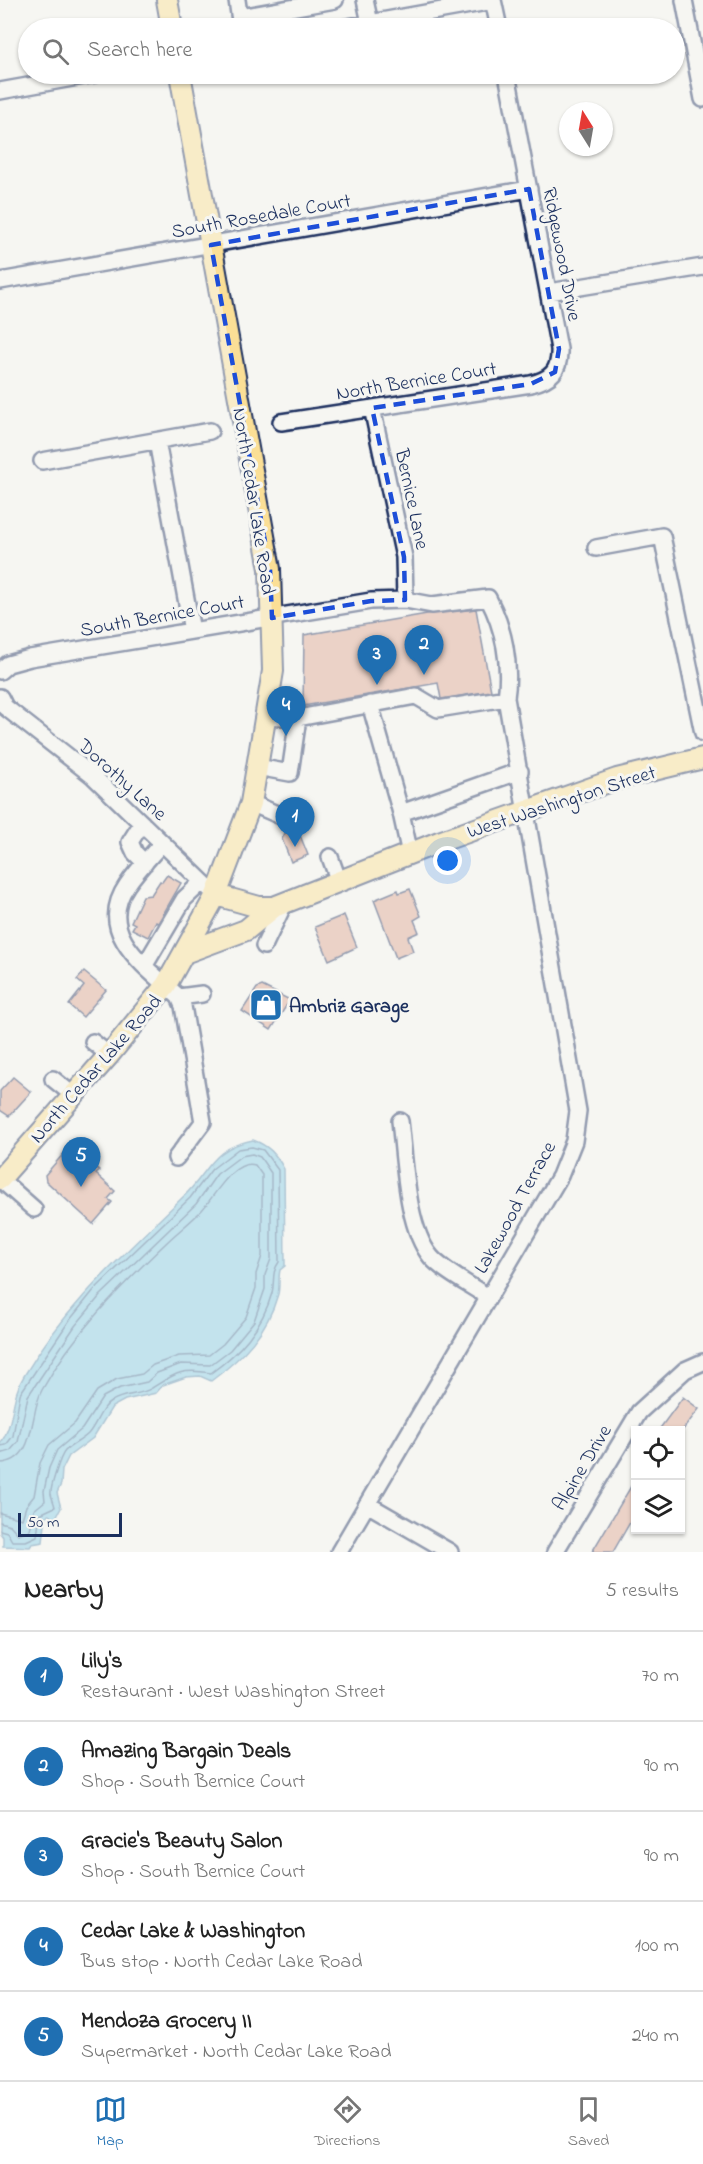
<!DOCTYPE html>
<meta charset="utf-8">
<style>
:root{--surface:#fff;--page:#f2f2f2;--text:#222;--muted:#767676;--line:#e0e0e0;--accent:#1f6fb2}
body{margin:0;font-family:"Indie Flower",sans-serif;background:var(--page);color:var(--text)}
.controls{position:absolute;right:18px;bottom:18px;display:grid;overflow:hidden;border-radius:0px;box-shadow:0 2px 4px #0004}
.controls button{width:54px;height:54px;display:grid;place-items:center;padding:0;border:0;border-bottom:2px solid var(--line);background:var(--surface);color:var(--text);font:30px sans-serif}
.compass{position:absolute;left:559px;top:102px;width:54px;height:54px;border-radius:50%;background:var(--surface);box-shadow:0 2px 4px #0004;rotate:349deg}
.scale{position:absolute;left:18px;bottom:15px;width:104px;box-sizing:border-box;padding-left:6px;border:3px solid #1b2f5e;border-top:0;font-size:16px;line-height:21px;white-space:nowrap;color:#1b2f5e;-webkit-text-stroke:4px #f6f6f2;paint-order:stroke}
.you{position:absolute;left:448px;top:861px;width:21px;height:21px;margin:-15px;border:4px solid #fff;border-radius:50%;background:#1a73e8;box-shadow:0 0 0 9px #1a73e833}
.badge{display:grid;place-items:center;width:39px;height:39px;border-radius:50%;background:var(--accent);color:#fff;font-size:20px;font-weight:700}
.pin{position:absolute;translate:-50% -50px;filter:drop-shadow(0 2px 3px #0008)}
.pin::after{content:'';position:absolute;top:32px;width:21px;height:18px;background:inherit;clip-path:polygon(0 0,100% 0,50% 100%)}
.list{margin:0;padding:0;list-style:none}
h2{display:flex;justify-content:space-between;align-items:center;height:78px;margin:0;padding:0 24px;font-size:26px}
h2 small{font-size:20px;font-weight:400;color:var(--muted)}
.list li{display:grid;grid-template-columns:39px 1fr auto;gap:18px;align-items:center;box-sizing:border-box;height:90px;padding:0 24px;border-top:2px solid var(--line)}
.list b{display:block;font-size:22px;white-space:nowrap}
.list p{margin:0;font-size:20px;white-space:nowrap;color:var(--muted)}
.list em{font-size:20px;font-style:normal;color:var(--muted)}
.icon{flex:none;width:33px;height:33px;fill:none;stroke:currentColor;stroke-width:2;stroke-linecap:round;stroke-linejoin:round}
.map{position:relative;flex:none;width:703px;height:1552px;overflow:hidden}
.search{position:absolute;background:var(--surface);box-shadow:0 2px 4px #0004;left:18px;right:18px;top:18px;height:66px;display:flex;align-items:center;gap:15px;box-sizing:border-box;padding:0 21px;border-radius:33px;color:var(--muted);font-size:22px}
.sheet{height:528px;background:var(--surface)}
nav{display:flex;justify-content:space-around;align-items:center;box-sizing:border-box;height:84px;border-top:2px solid var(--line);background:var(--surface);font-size:16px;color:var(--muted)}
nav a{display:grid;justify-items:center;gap:3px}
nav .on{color:var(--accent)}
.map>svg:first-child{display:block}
</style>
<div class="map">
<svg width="703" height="1552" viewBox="0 0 703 1552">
<rect width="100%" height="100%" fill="#f6f6f2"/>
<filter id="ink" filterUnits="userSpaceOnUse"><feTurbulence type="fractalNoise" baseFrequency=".0167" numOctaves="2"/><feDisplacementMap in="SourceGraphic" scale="12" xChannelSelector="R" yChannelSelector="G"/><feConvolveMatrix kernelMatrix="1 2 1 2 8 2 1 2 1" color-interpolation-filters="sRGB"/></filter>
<g filter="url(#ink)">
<path fill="#86cce7" stroke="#5b8db0" stroke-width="1.5" d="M253 1140C269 1146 276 1154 284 1169L285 1266 280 1270C278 1278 280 1286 278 1294 267 1333 243 1357 211 1381L200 1376 186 1377 163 1385 156 1393 125 1400 112 1407 93 1438 69 1456 62 1470 61 1484 57 1493 61 1508 55 1519 49 1515 46 1516 43 1542 32 1544 30 1547 3 1546V1537L0 1533V1444C15 1424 10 1398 24 1376 68 1302 124 1255 184 1196 210 1171 211 1148 253 1140Z"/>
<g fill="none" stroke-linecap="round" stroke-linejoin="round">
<path stroke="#466e95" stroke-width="1.5" d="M0 1446 6 1445 13 1436 20 1394 69 1321 94 1290 190 1198 212 1169 238 1149 252 1147 263 1150 278 1170 279 1262C271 1273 275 1281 272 1293 262 1328 240 1352 211 1373 181 1368 176 1373 152 1388 140 1396 124 1393 112 1401 100 1408 97 1424 88 1434 81 1441 72 1444 65 1451 60 1456 50 1489 51 1494 52 1499 54 1502 55 1507L40 1514 37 1536 26 1541H12L7 1532 0 1530
M0 1454 10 1451 18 1442 28 1396 75 1326 100 1296 196 1204 217 1174 241 1156 252 1154 260 1157 271 1173V1259L265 1275V1289L254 1321 230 1350 210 1365 181 1364 157 1373 147 1382 120 1388 103 1397 82 1429 57 1450 49 1468 44 1491 45 1501 34 1510 30 1530 18 1534 10 1525 0 1522
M0 1463C37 1462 29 1413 42 1390 73 1334 119 1288 165 1244 177 1232 191 1222 202 1210 214 1197 234 1158 255 1165L262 1175V1256L256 1274V1288L246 1317 223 1344 209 1355 179 1356 153 1365 142 1374 117 1379 97 1391 75 1423 49 1445 40 1463 34 1496 26 1506 22 1519 0 1513"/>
</g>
<path fill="#dda693" stroke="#1b2f5e" stroke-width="1.5" d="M476 609 491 691 441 699 438 683 303 706 304 635 427 614Z
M297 828 308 855 291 862 282 839 285 833Z
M167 875 181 883 158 923 156 922 148 937 132 929 135 924 131 922 143 896 151 895 160 881 162 882Z
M410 889 421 916 414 920 419 932 408 937 413 951 396 958 374 900 398 890 399 893Z
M344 915 357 947 329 960 315 927Z
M84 972 106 990 83 1017 69 1005 84 986 77 980Z
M262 986 290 1000 271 1030 242 1011 257 988Z
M13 1077 31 1092 9 1116 0 1110V1091Z
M71 1145 100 1171 96 1174 115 1191 108 1199 112 1202 93 1224 46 1181 45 1175Z
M683 1397 699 1409 682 1431H658Z
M636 1478V1512L613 1552H592Z"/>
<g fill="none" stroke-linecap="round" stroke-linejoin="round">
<defs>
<path id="minor" d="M237 0 241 28
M365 0 370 23
M493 0 499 28
M684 0 703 99
M240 17 335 0
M342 28 493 1
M0 91 95 74
M0 281 529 189
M549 292 703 267
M372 408 404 557 405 600
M281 422 531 384C551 379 560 371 559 349L507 74
M157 441 192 631
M42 461 210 431
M596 548 662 536 703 733
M0 671 8 664 30 658 371 601 405 600 432 605 488 598C504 628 511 664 506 698
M0 697 5 707 93 776 216 895
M370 704 401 813
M265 716 298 718 416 696 438 709 506 698 578 1111 574 1141 560 1176 339 1552
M257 767 290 773 298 718
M251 803 281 816
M142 823 130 842 135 853 145 863
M162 843C150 857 137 870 127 885 94 933 147 968 179 997L183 1006 203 1122 176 1158
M410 854 401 813 520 771
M330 857 339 882
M264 946 284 904
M145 965 184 899 202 882
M179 997 202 994
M93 1042 109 1055
M53 1079 73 1095
M400 1121C405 1160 406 1227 431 1257 443 1271 472 1286 488 1297
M0 1179 34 1209
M367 1504 450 1552
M555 1552 639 1412 685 1370 703 1362"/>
<path id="major" d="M167 0 172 28
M216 895 259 907H274L439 842 617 779 703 758
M184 953 246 930 274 907
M0 1179 109 1055 166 985 216 895 251 803 273 671 270 569 180 74"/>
</defs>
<use href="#minor" stroke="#1b2f5e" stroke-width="20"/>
<use href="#major" stroke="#1b2f5e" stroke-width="24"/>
<use href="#minor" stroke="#f6f6f2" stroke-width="15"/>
<use href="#major" stroke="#fbdf96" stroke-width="20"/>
</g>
</g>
<path d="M0 0H703V1552H0ZM529 189 559 349 555 372 531 384 372 408 404 557 405 600 371 601 272 618 270 569 211 245Z" fill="#f6f6f2" fill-opacity=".55" fill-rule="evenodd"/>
<path fill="none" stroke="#1d4ed8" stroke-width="4.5" stroke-dasharray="12 8" stroke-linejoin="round" d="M529 189 559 349 555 372 531 384 372 408 404 557 405 600 371 601 272 618 270 569 211 245Z"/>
<defs>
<symbol id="shop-square" viewBox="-11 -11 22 22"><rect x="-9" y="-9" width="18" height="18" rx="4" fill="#1f6fb2" stroke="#f6f6f2"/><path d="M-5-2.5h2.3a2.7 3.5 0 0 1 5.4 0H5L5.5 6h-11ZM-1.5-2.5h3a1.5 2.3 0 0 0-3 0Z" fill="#fff"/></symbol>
</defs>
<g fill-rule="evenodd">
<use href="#shop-square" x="247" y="986" width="38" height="38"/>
</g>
<g text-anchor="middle" stroke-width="6" stroke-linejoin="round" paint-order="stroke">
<g font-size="20" fill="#1b2f5e" stroke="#f6f6f2">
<text transform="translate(261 215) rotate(-10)" y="7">South Rosedale Court</text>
<text transform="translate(563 254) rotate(79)" y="7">Ridgewood Drive</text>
<text transform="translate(416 380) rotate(-9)" y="7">North Bernice Court</text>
<text transform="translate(413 499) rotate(78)" y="7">Bernice Lane</text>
<text transform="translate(255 501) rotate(81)" y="7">North Cedar Lake Road</text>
<text transform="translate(162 615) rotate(-10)" y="7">South Bernice Court</text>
<text transform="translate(123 779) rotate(42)" y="7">Dorothy Lane</text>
<text transform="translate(561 801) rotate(-18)" y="7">West Washington Street</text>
<text transform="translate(95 1068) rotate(-49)" y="7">North Cedar Lake Road</text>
<text transform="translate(514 1207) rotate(-61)" y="7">Lakewood Terrace</text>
<text transform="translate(581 1467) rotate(-59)" y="7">Alpine Drive</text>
</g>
<g font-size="20" font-weight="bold" fill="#1b2f5e" stroke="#f6f6f2" text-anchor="start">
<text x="289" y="1012">Ambriz Garage</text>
</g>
</g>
</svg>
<div class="controls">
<button><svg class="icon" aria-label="locate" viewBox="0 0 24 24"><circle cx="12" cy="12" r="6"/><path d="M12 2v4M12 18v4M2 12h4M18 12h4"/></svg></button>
<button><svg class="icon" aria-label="layers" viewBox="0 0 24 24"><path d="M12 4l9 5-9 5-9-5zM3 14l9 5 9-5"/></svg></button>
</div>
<svg class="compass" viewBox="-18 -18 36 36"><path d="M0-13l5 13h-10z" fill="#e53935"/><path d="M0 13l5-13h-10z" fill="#767676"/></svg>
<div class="scale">50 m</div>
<div class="you"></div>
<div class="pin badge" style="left:295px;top:847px">1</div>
<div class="pin badge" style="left:424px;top:675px">2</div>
<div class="pin badge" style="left:377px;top:685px">3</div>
<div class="pin badge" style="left:286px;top:736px">4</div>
<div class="pin badge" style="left:81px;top:1187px">5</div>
<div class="search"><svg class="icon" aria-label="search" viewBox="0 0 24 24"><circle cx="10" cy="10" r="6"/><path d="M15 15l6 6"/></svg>Search here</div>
</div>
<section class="sheet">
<h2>Nearby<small>5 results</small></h2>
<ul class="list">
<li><span class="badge">1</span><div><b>Lily's</b><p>Restaurant · West Washington Street</p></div><em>70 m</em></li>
<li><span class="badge">2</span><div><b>Amazing Bargain Deals</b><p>Shop · South Bernice Court</p></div><em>90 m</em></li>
<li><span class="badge">3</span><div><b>Gracie's Beauty Salon</b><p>Shop · South Bernice Court</p></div><em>90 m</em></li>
<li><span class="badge">4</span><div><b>Cedar Lake &amp; Washington</b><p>Bus stop · North Cedar Lake Road</p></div><em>100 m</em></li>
<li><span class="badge">5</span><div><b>Mendoza Grocery II</b><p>Supermarket · North Cedar Lake Road</p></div><em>240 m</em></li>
</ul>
</section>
<nav>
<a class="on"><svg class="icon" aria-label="map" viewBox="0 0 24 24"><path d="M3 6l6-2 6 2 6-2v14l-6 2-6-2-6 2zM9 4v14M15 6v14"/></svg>Map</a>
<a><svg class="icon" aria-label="directions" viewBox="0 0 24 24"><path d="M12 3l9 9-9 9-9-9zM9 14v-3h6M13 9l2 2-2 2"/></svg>Directions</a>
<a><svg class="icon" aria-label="saved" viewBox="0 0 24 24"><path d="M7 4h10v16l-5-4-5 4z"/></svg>Saved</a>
</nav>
